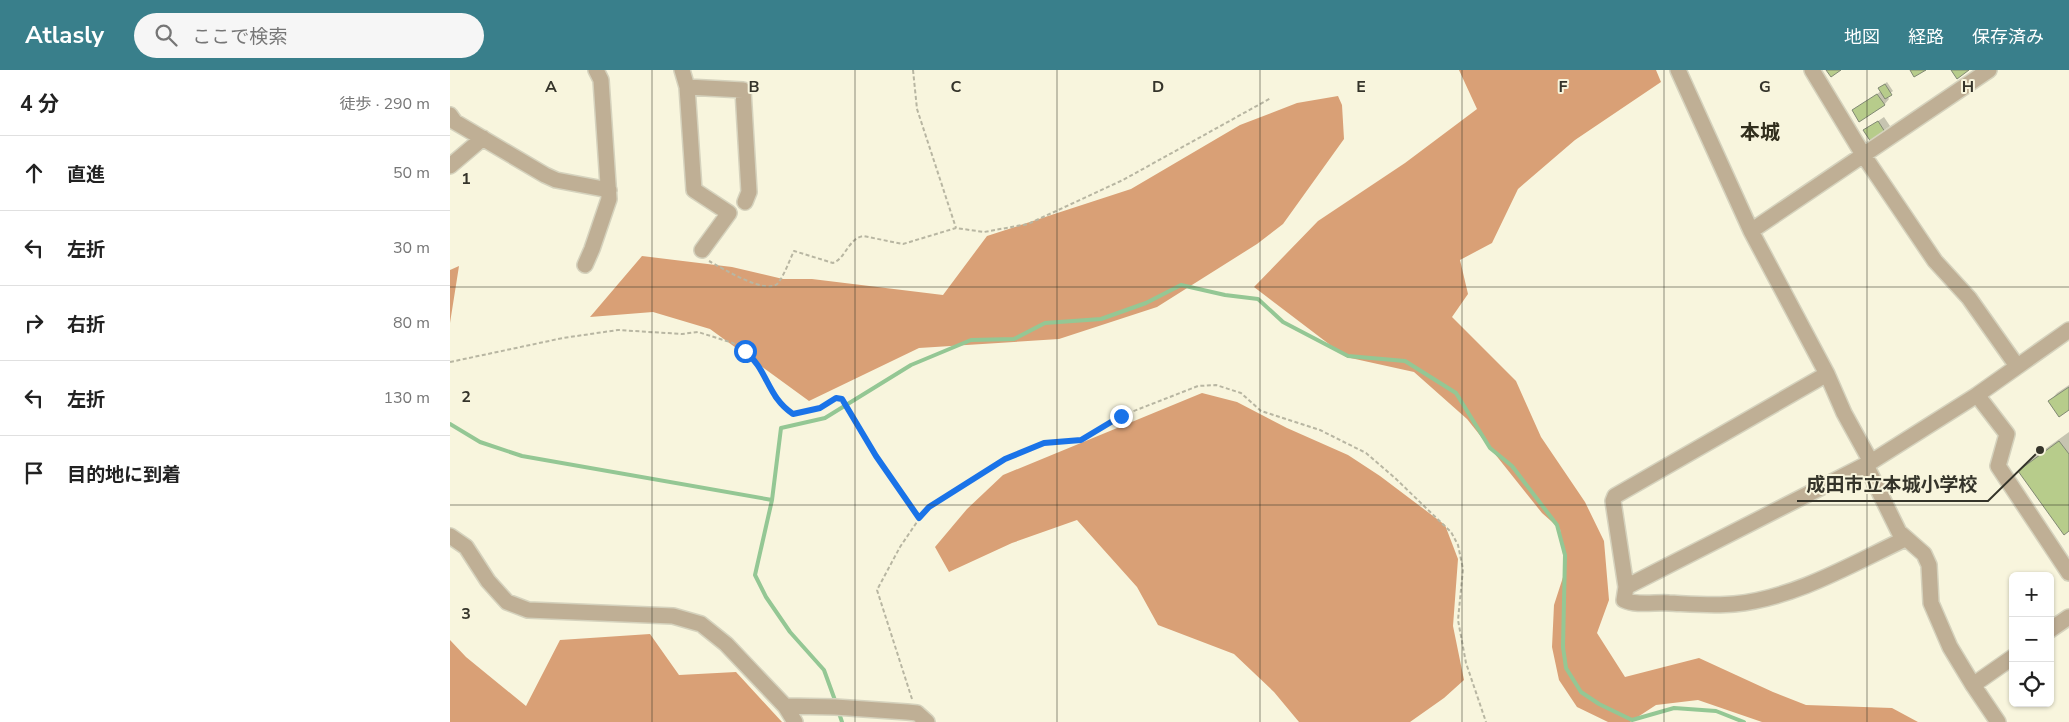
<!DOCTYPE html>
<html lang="ja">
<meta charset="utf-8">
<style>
:root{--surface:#fff;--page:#f6f6f6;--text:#222;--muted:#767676;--line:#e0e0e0;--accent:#397f8b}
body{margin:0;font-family:"Nunito Sans","Noto Sans JP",sans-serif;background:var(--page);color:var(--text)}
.controls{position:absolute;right:15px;bottom:15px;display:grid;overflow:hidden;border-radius:8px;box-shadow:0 1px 4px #0004}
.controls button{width:45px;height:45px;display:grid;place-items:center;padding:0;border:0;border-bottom:1px solid var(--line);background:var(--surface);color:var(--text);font:25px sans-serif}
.stop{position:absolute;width:15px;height:15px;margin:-11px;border:4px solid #1a73e8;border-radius:50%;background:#fff}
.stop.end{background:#1a73e8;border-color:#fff;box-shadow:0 1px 5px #0008}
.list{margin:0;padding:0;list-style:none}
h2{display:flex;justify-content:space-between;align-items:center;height:65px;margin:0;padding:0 20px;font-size:21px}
h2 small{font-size:16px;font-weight:400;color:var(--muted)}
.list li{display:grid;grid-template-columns:32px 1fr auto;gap:15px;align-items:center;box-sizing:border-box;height:75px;padding:0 20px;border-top:1px solid var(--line)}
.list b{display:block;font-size:19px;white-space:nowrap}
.list em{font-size:16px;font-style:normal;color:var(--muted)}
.icon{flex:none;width:28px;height:28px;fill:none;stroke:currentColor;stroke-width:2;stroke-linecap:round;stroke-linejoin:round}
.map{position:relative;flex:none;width:1619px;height:652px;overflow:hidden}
header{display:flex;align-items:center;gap:30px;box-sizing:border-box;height:70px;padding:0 25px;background:var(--accent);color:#fff}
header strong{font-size:24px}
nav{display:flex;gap:28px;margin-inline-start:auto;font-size:18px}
.search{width:350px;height:45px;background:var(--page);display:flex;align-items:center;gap:12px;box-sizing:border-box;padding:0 18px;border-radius:28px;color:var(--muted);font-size:19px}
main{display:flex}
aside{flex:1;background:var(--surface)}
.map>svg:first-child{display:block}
</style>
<header>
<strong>Atlasly</strong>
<div class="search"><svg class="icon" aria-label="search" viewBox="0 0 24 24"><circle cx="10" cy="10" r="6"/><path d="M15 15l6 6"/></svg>ここで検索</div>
<nav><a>地図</a><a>経路</a><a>保存済み</a></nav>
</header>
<main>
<aside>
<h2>4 分<small>徒歩 · 290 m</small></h2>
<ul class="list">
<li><svg class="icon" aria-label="ahead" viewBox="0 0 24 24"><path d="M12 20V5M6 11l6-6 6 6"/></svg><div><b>直進</b></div><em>50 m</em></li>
<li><svg class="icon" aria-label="left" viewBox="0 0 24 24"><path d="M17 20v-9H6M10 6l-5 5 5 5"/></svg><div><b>左折</b></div><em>30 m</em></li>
<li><svg class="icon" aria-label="right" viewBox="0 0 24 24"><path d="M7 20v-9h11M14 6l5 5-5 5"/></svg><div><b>右折</b></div><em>80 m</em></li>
<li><svg class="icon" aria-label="left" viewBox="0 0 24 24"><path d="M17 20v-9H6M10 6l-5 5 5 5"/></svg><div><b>左折</b></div><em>130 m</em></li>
<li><svg class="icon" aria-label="arrive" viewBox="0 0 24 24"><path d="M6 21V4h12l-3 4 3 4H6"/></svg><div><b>目的地に到着</b></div></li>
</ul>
</aside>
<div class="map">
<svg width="1619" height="652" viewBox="0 0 1619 652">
<rect width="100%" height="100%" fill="#f8f5dd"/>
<path fill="#d9a076" d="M1009 0H1206L1211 12 1125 70 1068 119 1042 173 1010 190 1018 224 1002 247 1066 311 1091 367 1135 432 1154 471 1159 530 1147 563 1175 607 1249 588 1323 622 1356 635 1442 638 1468 652H1312L1248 630 1206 635 1180 652H1158L1127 637 1109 610 1102 577 1104 535 1115 501 1110 459 1092 443 1017 349 964 302 896 287 804 217 868 151 955 93 1027 39Z
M888 26 892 35 894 69 833 154 807 174 707 237 609 269 469 278 359 331 260 259 203 242 140 247 192 186 282 197 333 209H362L493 225 537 166 681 119 790 55 847 33Z
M9 196 0 253V200Z
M752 323 787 332 837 358 898 385 930 406 995 455 1008 489 1003 556 1014 610 994 628 960 652H849L824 622 784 584 708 555 687 517 627 450 562 473 499 502 485 477 517 439 553 405Z
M200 564 229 605 286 602 332 652H0V570L16 587 76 636 110 570Z"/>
<path fill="#0003" d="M1437 12 1443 21 1437 26 1439 29 1434 35 1404 41 1431 21 1432 16Z
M1434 47 1440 56 1421 70 1415 60Z
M1619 315V339L1600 331 1607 323Z
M1619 362V460L1570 401 1580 390Z"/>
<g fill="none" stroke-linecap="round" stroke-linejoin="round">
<path stroke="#94c794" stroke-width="4" d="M0 354 30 372 72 386 322 430
M386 633 374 600 340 562 316 527 305 505 322 430 331 358 375 348 461 295 521 270 564 269 595 253 651 249 696 233 731 215 775 225 808 229 833 252 898 286 955 291 1006 323 1040 378 1062 396 1107 455 1115 485 1113 577 1116 598 1131 622 1149 634 1182 650 1224 638 1266 641 1294 652
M388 640 392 652"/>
</g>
<path fill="#b7cc8b" stroke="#818974" d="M1376 0H1391L1381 7Z
M1460 0H1476L1464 7Z
M1501 0H1519L1507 9Z
M1435 14 1442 25 1435 29 1428 18Z
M1427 24 1435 35 1409 52 1402 40Z
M1428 51 1435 62 1421 72 1413 60Z
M1619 317V340L1609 347 1598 331Z
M1609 371 1619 384V461L1614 465 1568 401Z"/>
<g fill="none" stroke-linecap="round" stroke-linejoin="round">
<defs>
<path id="minor" d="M232 0 237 17 244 120 279 143 252 180
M1228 0 1301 161 1377 304 1394 343 1421 392
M1362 0 1414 86 1485 191 1519 228 1567 296
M237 17 293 20 299 122 295 132
M0 45 5 52 95 105 106 110 159 120
M0 96 33 68
M1301 161 1539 0
M135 195 142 179 159 129 151 10 146 0
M1377 304 1165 426 1163 431 1176 517 1174 530C1186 536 1206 532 1219 533 1240 534 1263 536 1284 534 1345 528 1400 495 1455 469
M1527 325 1557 364 1548 396 1619 503
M1416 395 1449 462 1474 484 1479 495 1481 533 1500 577 1523 615 1548 652
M0 466 16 477 38 511 57 532 78 540 223 546 251 554 276 574 335 636 345 652
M1176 517 1421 392 1527 325 1619 260
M1600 560 1619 547
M1523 615 1563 587
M335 636 385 637 457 642 467 643 477 652"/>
</defs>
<use href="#minor" stroke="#d5d2bd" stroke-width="18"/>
<path stroke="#b8b6a2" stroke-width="2" stroke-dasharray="4 2.5" stroke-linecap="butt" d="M463 0 467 39 506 158
M259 191C272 198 317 226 328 213 335 204 339 191 344 181L383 193C396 188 398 169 413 166L453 174 506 158 534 162 578 154 673 110 821 28
M0 292 113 268 168 260 232 264 248 262 283 273 305 289 316 307 324 328 329 333 343 344 370 338 386 328 392 329 426 386 469 449
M462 629 427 520 450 477 469 449 479 437 555 389 594 373 631 370 671 346 748 316 766 315 791 323 811 341 870 360 916 383 945 408 1001 462 1008 475 1013 499 1008 550 1016 593 1036 652"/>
<use href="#minor" stroke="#bfaf95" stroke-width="15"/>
</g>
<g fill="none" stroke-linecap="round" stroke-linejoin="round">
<path stroke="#1a73e8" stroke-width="6" d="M295 281C318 300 317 327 343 344L370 338 386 328 392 329 426 386 469 448 479 437 555 389 594 373 631 370 671 346"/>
</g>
<path fill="none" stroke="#35342a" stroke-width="1" stroke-opacity="0.55" d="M202 0V652M405 0V652M607 0V652M810 0V652M1012 0V652M1214 0V652M1417 0V652M0 217H1619M0 435H1619"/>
<g text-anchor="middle" stroke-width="4" stroke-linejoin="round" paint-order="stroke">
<g font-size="20" font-weight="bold" fill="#312e1c" stroke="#f8f5dd">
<text x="1310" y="69">本城</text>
</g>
</g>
<g font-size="16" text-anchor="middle" font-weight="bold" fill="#35342a" stroke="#f8f5dd" stroke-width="4" stroke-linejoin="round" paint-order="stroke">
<text x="101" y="22">A</text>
<text x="304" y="22">B</text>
<text x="506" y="22">C</text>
<text x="708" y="22">D</text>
<text x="911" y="22">E</text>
<text x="1113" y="22">F</text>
<text x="1315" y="22">G</text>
<text x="1518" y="22">H</text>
<text x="16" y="114">1</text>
<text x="16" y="332">2</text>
<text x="16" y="549">3</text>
</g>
<path fill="none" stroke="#35342a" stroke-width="2" d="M1590 380L1538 431H1347"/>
<circle fill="#35342a" stroke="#f8f5dd" stroke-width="2" cx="1590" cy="380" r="5"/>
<g font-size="19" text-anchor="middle" font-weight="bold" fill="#35342a" stroke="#f8f5dd" stroke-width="4" stroke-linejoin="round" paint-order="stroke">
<text x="1442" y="421">成田市立本城小学校</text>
</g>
</svg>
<div class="controls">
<button>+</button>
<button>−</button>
<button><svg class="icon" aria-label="locate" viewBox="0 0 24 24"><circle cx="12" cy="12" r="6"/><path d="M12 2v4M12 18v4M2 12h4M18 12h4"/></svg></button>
</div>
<div class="stop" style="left:295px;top:281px"></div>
<div class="stop end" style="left:671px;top:346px"></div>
</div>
</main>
